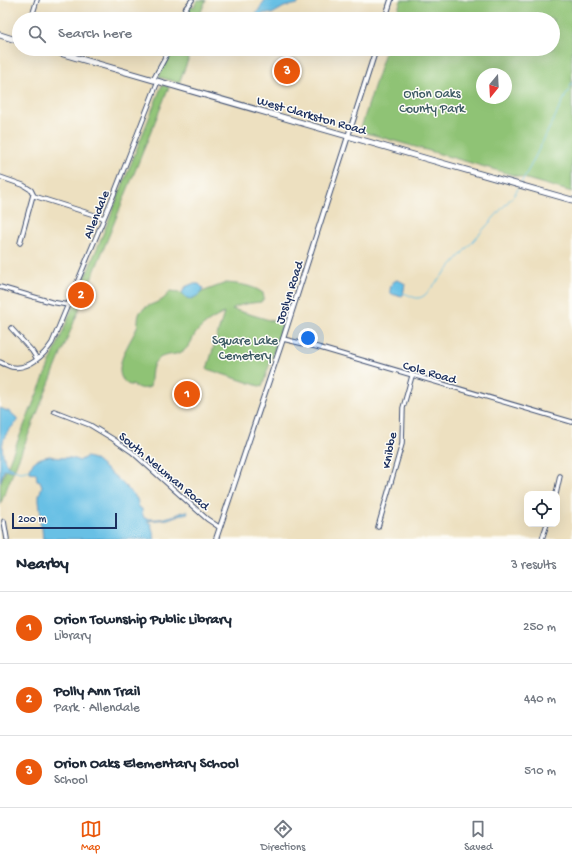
<!DOCTYPE html>
<meta charset="utf-8">
<style>
:root{--surface:#fff;--page:#f6f6f7;--text:#1f2937;--muted:#747a83;--line:#e0e1e3;--accent:#ea580c}
body{margin:0;font-family:"Gochi Hand",sans-serif;background:var(--page);color:var(--text)}
.controls{position:absolute;right:12px;bottom:12px;display:grid;overflow:hidden;border-radius:8px;box-shadow:0 4px 16px #0002}
.controls button{width:36px;height:36px;display:grid;place-items:center;padding:0;border:0;border-bottom:1px solid var(--line);background:var(--surface);color:var(--text);font:20px sans-serif}
.compass{position:absolute;left:476px;top:68px;width:36px;height:36px;border-radius:50%;background:var(--surface);box-shadow:0 4px 16px #0002;rotate:198deg}
.scale{position:absolute;left:12px;bottom:10px;width:105px;box-sizing:border-box;padding-left:4px;border:2px solid #1b2f5e;border-top:0;font-size:11px;line-height:14px;white-space:nowrap;color:#1b2f5e;-webkit-text-stroke:3px #fdfcf7;paint-order:stroke}
.you{position:absolute;left:308px;top:338px;width:14px;height:14px;margin:-10px;border:3px solid #fff;border-radius:50%;background:#1a73e8;box-shadow:0 0 0 6px #1a73e833}
.badge{display:grid;place-items:center;width:26px;height:26px;border-radius:50%;background:var(--accent);color:#fff;font-size:13px;font-weight:700}
.pin{position:absolute;translate:-50% -50%;border:2px solid #fff;box-shadow:0 1px 4px #0006}
.list{margin:0;padding:0;list-style:none}
h2{display:flex;justify-content:space-between;align-items:center;height:52px;margin:0;padding:0 16px;font-size:17px}
h2 small{font-size:13px;font-weight:400;color:var(--muted)}
.list li{display:grid;grid-template-columns:26px 1fr auto;gap:12px;align-items:center;box-sizing:border-box;height:72px;padding:0 16px;border-top:1px solid var(--line)}
.list b{display:block;font-size:15px;white-space:nowrap}
.list p{margin:0;font-size:13px;white-space:nowrap;color:var(--muted)}
.list em{font-size:13px;font-style:normal;color:var(--muted)}
.icon{flex:none;width:22px;height:22px;fill:none;stroke:currentColor;stroke-width:2;stroke-linecap:round;stroke-linejoin:round}
.map{position:relative;flex:none;width:572px;height:539px;overflow:hidden}
.search{position:absolute;background:var(--surface);box-shadow:0 4px 16px #0002;left:12px;right:12px;top:12px;height:44px;display:flex;align-items:center;gap:10px;box-sizing:border-box;padding:0 14px;border-radius:22px;color:var(--muted);font-size:15px}
.sheet{height:268px;background:var(--surface)}
nav{display:flex;justify-content:space-around;align-items:center;box-sizing:border-box;height:56px;border-top:1px solid var(--line);background:var(--surface);font-size:11px;color:var(--muted)}
nav a{display:grid;justify-items:center;gap:2px}
nav .on{color:var(--accent)}
.map>svg:first-child{display:block}
</style>
<div class="map">
<svg width="572" height="539" viewBox="0 0 572 539">
<rect width="100%" height="100%" fill="#fdfcf7"/>
<filter id="ink" filterUnits="userSpaceOnUse"><feTurbulence type="fractalNoise" baseFrequency=".025" numOctaves="2"/><feDisplacementMap in="SourceGraphic" scale="8" xChannelSelector="R" yChannelSelector="G"/><feConvolveMatrix kernelMatrix="1 2 1 2 8 2 1 2 1" color-interpolation-filters="sRGB"/></filter>
<filter id="wash" filterUnits="userSpaceOnUse"><feTurbulence type="fractalNoise" baseFrequency=".012" numOctaves="4" result="noise"/><feDisplacementMap in="SourceGraphic" scale="16" xChannelSelector="R" yChannelSelector="G"/><feGaussianBlur stdDeviation="0.9" result="paint"/><feColorMatrix in="noise" values="0 0 0 0 0 0 0 0 0 0 0 0 0 0 0 0 0 1.4 0 .05"/><feComposite in="paint" operator="in"/></filter>
<g filter="url(#wash)">
<rect width="100%" height="100%" fill="#ede0c0"/>
<path fill="#8fc374" stroke="#557969" fill-rule="evenodd" d="M197 0H206L198 19H182L188 6 194 7Z
M401 0H572V192L360 131 386 49H553V19H395ZM482 74H506V98H482Z
M170 49H189L192 50 179 83 159 77Z
M162 85 169 87 0 505V484L110 217Z
M226 283C239 284 252 285 263 293L264 298 261 302C251 303 240 304 232 309L283 324 262 387 207 369 224 313C214 318 203 324 196 333 192 339 190 347 183 351 175 357 163 352 155 362 150 370 152 378 150 387 142 390 139 388 132 385 130 385 128 385 126 383 110 371 130 342 136 330 139 324 137 317 140 312 146 305 155 304 162 300 165 298 168 294 170 291L179 292 187 298 197 296 202 292Z"/>
<path fill="#67c0e5" stroke="#4178a2" d="M265 0H298L299 2 298 4 284 7 272 14 265 13 261 15 259 19H253Z
M397 280 402 282 405 284 403 295 402 296 395 295 390 293C390 287 391 282 397 280Z
M192 284H199L203 288C201 295 196 297 190 299L187 298 182 293 185 287Z
M0 408 10 412 17 418V421C13 426 8 431 5 436 0 446 3 459 8 467H13V470L12 471 7 469 4 470 0 482Z
M50 456C61 460 70 455 79 461L86 457 91 458 95 460 118 479 133 494 137 499 139 507 142 509V512L144 518C155 521 165 518 176 515 180 513 184 511 188 511V513L179 515 168 519 147 521 151 524 155 539H43L42 528 40 523 41 516 39 501V496L42 486 40 481 37 480 36 473 30 472C29 461 41 457 50 456Z"/>
<g fill="none" stroke-linecap="round" stroke-linejoin="round">
<path stroke="#67c0e5" stroke-width="1" d="M521 183 530 167 572 83
M403 293C412 295 416 302 425 295L514 195 519 187
M13 470 21 472 30 470"/>
</g>
</g>
<g filter="url(#ink)">
<g fill="none" stroke-linecap="round" stroke-linejoin="round">
<defs>
<path id="minor" d="M31 19 37 0
M181 19 185 9 192 0
M73 57 76 49
M153 80 164 60 169 49
M0 177 23 185 31 190 34 196 104 218
M20 243 33 195
M0 287 51 302 68 305
M11 328 32 351 37 359
M283 339 317 347 572 422
M0 362C4 364 8 366 12 367 29 370 44 355 52 343L114 194 158 81
M54 411 90 425 113 439 132 452 207 519 219 527
M556 494 560 476
M4 521 7 539
M378 527 402 444 403 408 412 376
M542 539 547 524"/>
<path id="tertiary" d="M385 19 391 0
M216 539 283 339 376 49"/>
<path id="secondary" d="M0 35 19 41
M46 49 431 160 572 200"/>
</defs>
<use href="#minor" stroke="#3a4a6d" stroke-width="5.5"/>
<use href="#tertiary" stroke="#3a4a6d" stroke-width="6"/>
<use href="#secondary" stroke="#3a4a6d" stroke-width="7"/>
<use href="#minor" stroke="#fff" stroke-width="3.5"/>
<use href="#tertiary" stroke="#fff" stroke-width="4"/>
<use href="#secondary" stroke="#fff" stroke-width="5"/>
</g>
</g>
<g text-anchor="middle" stroke-width="3" stroke-linejoin="round" paint-order="stroke">
<g font-size="13" fill="#3e5b65" stroke="#fdfcf7">
<text x="432" y="97">Orion Oaks<tspan x="432" dy="15">County Park</tspan></text>
<text x="245" y="344">Square Lake<tspan x="245" dy="15">Cemetery</tspan></text>
</g>
<g font-size="13" fill="#1b2f5e" stroke="#fdfcf7">
<text transform="translate(312 114) rotate(16)" y="5">West Clarkston Road</text>
<text transform="translate(95 214) rotate(-68)" y="5">Allendale</text>
<text transform="translate(288 292) rotate(-72)" y="5">Joslyn Road</text>
<text transform="translate(430 371) rotate(16)" y="5">Cole Road</text>
<text transform="translate(388 450) rotate(-79)" y="5">Knibbe</text>
<text transform="translate(165 470) rotate(40)" y="5">South Newman Road</text>
</g>
</g>
</svg>
<div class="controls">
<button><svg class="icon" aria-label="locate" viewBox="0 0 24 24"><circle cx="12" cy="12" r="6"/><path d="M12 2v4M12 18v4M2 12h4M18 12h4"/></svg></button>
</div>
<svg class="compass" viewBox="-18 -18 36 36"><path d="M0-13l5 13h-10z" fill="#e53935"/><path d="M0 13l5-13h-10z" fill="#747a83"/></svg>
<div class="scale">200 m</div>
<div class="you"></div>
<div class="pin badge" style="left:187px;top:394px">1</div>
<div class="pin badge" style="left:81px;top:295px">2</div>
<div class="pin badge" style="left:287px;top:71px">3</div>
<div class="search"><svg class="icon" aria-label="search" viewBox="0 0 24 24"><circle cx="10" cy="10" r="6"/><path d="M15 15l6 6"/></svg>Search here</div>
</div>
<section class="sheet">
<h2>Nearby<small>3 results</small></h2>
<ul class="list">
<li><span class="badge">1</span><div><b>Orion Township Public Library</b><p>Library</p></div><em>250 m</em></li>
<li><span class="badge">2</span><div><b>Polly Ann Trail</b><p>Park · Allendale</p></div><em>440 m</em></li>
<li><span class="badge">3</span><div><b>Orion Oaks Elementary School</b><p>School</p></div><em>510 m</em></li>
</ul>
</section>
<nav>
<a class="on"><svg class="icon" aria-label="map" viewBox="0 0 24 24"><path d="M3 6l6-2 6 2 6-2v14l-6 2-6-2-6 2zM9 4v14M15 6v14"/></svg>Map</a>
<a><svg class="icon" aria-label="directions" viewBox="0 0 24 24"><path d="M12 3l9 9-9 9-9-9zM9 14v-3h6M13 9l2 2-2 2"/></svg>Directions</a>
<a><svg class="icon" aria-label="saved" viewBox="0 0 24 24"><path d="M7 4h10v16l-5-4-5 4z"/></svg>Saved</a>
</nav>
